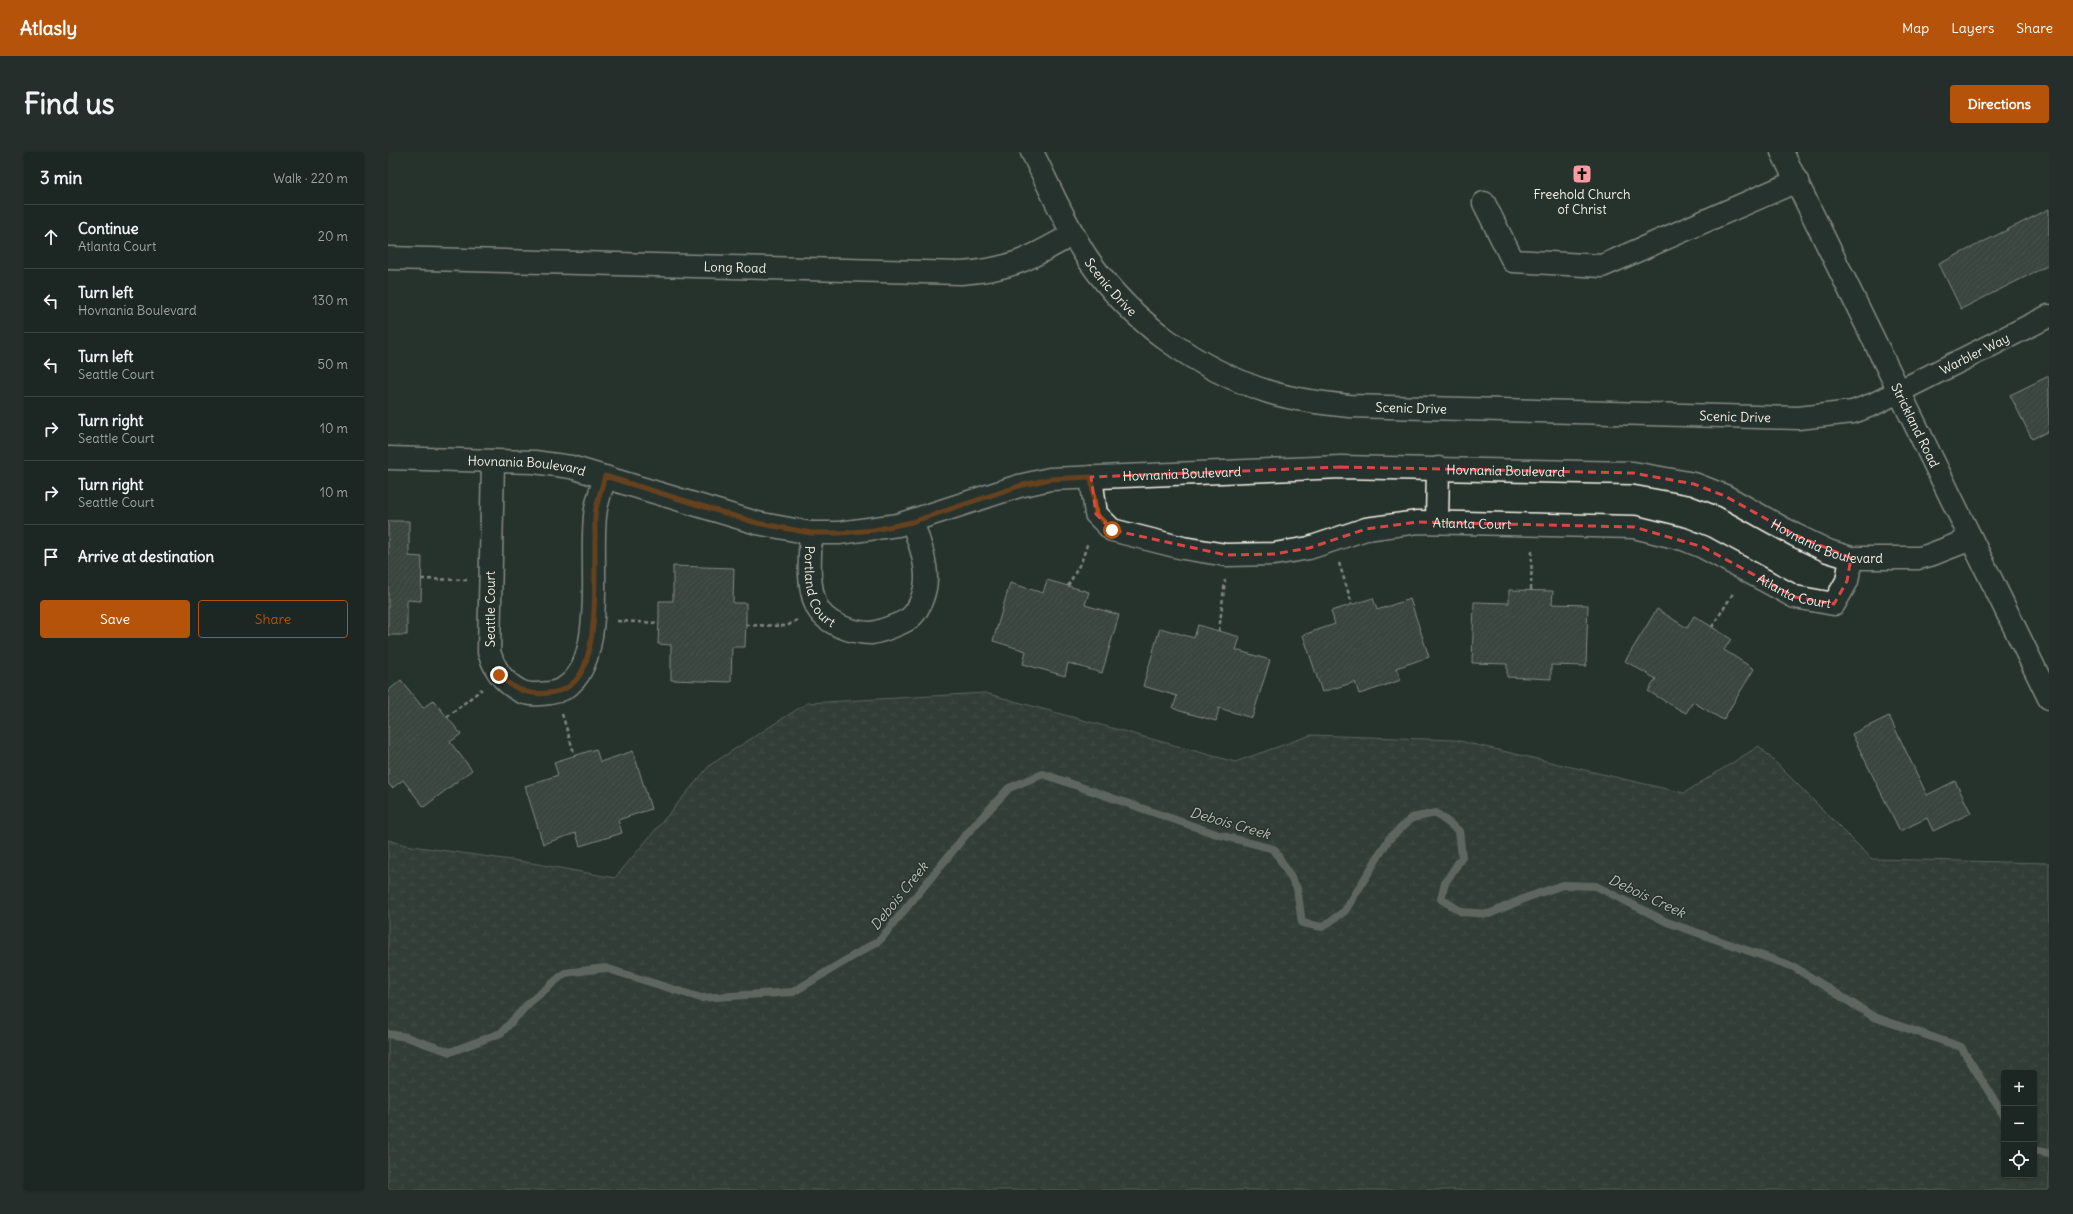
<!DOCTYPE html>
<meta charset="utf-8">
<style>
:root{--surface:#1c2622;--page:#252e2a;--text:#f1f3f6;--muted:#a0a5a5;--line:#3a4340;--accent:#b45309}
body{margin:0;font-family:Delius,sans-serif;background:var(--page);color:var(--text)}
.controls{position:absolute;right:12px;bottom:12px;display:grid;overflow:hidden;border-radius:4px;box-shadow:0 1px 3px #0004}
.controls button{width:36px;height:36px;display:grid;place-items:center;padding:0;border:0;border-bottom:1px solid var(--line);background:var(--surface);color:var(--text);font:20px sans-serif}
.stop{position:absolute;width:12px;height:12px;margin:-9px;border:3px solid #b45309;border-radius:50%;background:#fff}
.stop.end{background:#b45309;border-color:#fff;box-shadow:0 1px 4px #0008}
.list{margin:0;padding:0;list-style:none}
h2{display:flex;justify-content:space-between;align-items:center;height:52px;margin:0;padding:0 16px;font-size:17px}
h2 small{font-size:13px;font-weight:400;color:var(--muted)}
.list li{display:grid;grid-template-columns:26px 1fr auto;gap:12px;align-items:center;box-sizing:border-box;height:64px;padding:0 16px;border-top:1px solid var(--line)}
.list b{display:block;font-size:15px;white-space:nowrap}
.list p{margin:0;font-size:13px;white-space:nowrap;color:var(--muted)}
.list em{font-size:13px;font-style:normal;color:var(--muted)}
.actions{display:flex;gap:8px;padding:12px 16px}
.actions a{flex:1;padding:9px 0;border:1px solid var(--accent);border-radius:4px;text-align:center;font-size:14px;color:var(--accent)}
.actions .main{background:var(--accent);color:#fff}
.icon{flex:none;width:22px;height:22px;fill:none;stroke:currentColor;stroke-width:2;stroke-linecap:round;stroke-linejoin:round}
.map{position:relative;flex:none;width:1661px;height:1038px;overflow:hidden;border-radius:4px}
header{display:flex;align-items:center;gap:24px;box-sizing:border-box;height:56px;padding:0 20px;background:var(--accent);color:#fff}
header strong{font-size:19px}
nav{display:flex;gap:22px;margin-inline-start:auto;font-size:14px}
.intro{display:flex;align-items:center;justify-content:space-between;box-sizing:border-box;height:96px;padding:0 24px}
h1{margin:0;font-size:28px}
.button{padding:10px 18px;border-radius:4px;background:var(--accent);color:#fff;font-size:14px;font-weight:700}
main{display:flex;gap:24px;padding:0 24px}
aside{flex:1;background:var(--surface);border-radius:4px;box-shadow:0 1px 3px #0004}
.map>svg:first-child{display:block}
</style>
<header>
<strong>Atlasly</strong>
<nav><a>Map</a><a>Layers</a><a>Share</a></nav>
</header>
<div class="intro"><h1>Find us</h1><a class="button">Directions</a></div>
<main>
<aside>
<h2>3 min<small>Walk · 220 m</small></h2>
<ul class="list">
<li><svg class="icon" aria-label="ahead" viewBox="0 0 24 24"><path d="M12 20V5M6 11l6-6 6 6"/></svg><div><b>Continue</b><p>Atlanta Court</p></div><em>20 m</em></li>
<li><svg class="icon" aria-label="left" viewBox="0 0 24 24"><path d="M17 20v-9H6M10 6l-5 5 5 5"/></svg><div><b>Turn left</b><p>Hovnania Boulevard</p></div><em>130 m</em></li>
<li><svg class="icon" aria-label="left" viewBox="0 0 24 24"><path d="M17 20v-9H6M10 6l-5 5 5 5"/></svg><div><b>Turn left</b><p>Seattle Court</p></div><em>50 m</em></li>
<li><svg class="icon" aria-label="right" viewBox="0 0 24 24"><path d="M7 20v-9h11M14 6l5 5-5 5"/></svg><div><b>Turn right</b><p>Seattle Court</p></div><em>10 m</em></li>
<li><svg class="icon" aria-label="right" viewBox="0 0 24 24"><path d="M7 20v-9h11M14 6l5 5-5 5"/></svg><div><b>Turn right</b><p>Seattle Court</p></div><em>10 m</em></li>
<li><svg class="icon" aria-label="arrive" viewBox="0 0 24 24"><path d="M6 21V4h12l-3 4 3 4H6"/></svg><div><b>Arrive at destination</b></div></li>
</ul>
<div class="actions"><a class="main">Save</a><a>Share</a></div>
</aside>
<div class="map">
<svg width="1661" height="1038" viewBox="0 0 1661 1038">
<defs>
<pattern id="wetland-marsh" width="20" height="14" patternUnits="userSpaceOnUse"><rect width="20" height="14" fill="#414b45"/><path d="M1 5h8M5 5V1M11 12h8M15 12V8" fill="none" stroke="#5d6560"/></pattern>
<pattern id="building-hatch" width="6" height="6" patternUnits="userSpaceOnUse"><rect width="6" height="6" fill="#525c55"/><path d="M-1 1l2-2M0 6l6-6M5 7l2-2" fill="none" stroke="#6c746d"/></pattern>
</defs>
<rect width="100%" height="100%" fill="#26332d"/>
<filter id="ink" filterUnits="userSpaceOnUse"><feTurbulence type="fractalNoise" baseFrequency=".025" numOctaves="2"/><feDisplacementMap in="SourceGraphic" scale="8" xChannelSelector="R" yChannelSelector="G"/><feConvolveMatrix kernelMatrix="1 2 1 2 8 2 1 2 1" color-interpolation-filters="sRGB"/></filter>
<g filter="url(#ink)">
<path fill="url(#wetland-marsh)" stroke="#9a9e96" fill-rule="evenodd" d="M597 541 847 610 923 583 1067 588 1296 641 1371 594 1484 707 1661 711V1038H0V688L17 693 144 711 227 726 322 613 419 551ZM1616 921H1646V1023H1616Z"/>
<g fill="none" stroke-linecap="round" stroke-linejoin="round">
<path stroke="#9fa39b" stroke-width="8" d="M0 882 18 885 62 900 113 881 141 851 177 821 217 816 313 846 405 840 492 788 576 685 621 636 655 622 828 682 886 697 909 736 914 771 934 775 957 759 1001 687 1024 666 1048 661 1071 679 1074 705 1057 731 1053 747 1074 760 1101 762 1140 745 1175 733 1208 734 1279 770 1406 815 1486 865 1573 895 1616 964
M1646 998 1661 1001"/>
</g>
<path fill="url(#building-hatch)" stroke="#f4f1e8" d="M1661 57V113L1573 157 1551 112Z
M1661 224V279L1644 287 1622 243Z
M0 369H21V404L34 405 33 449 19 448V483H0Z
M285 414 346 416 345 451H358V469L357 495H344L343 530 283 528V493L270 492 271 466V449H285Z
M659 428 701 440 697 453 731 463 714 521 680 511 677 524 635 512 638 499 605 489 622 431 655 441Z
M1121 438 1165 439 1164 452 1200 453 1198 514 1163 513V527L1119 525V512L1084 511 1086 450 1121 451Z
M985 446 989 458 1022 447 1041 505 1008 516 1013 528 978 540 971 542 967 530 934 540 915 483 947 472 943 459Z
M1269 457 1299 476 1306 464 1321 473 1343 487 1336 498 1366 517 1335 568 1305 550 1298 561 1292 558 1260 539 1268 527 1237 509Z
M810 473 852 485 848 498 882 508 864 566 831 556 828 569 792 559 785 556 789 544 755 534 772 476 806 486Z
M13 528 35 556 45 548 68 576 73 582 62 590 84 618 36 655 15 628 4 636 0 631V539Z
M1501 564 1539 643 1567 629 1583 661 1545 679 1539 666 1512 679 1464 582Z
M208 597 212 610 245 599 263 657 230 668 234 681 192 694 188 681 155 692 137 634 170 623 166 610Z"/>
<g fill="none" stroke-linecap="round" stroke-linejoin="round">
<defs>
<g id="minor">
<path id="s1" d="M644 0C662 36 678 74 700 107 743 170 809 217 881 240 907 248 934 251 961 254L1410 266 1465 260 1486 252 1661 164"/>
<path id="s2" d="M1394 0 1661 546"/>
<path d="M1096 51 1125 109 1214 114 1409 29"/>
<path id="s3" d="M0 106 573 121C623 118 643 106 685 82"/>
<path id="s4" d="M0 306 146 310 183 315 369 371 423 381H451L510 373 631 334 662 327 953 315 1245 321 1306 332 1337 344 1407 383 1440 399 1463 406H1531L1542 403 1583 387"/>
<path d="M105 309 101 500C107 518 115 530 132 539 141 544 153 542 162 541 225 532 199 402 208 357 210 346 214 335 217 325"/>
<path id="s5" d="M703 325 708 362 724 378 795 396 838 403 886 402 921 396 978 377 1030 370 1246 375 1295 387 1315 395 1407 445 1446 452 1459 429 1463 406"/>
<path d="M1049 370 1050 316"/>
<path id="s6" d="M423 381C422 405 419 430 428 453 436 472 465 481 483 481 491 480 517 471 523 465 532 457 538 438 538 426 538 407 530 387 524 369"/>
</g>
</defs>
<use href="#minor" stroke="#f4f1e8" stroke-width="25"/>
<path stroke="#f4f1e8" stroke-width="2.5" stroke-dasharray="4 3" stroke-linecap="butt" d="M951 411 964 452
M33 427 79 428
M680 434 694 408 700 390
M1143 438 1144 397
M229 469 271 471
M358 473 399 474 409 468
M1324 475 1346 440
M831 479 837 428
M174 562 187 604
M59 565 94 537"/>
<use href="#minor" stroke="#26332d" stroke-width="22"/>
</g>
</g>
<g fill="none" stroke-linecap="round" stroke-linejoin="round" filter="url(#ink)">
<path stroke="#b45309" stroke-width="5" d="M111 523C125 537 140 544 160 541 172 540 184 535 191 524 211 495 206 420 207 384 207 375 206 365 208 357 210 346 214 335 217 324L369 371 423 381H452L486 378 524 370 631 334 662 327 703 325 708 362 724 378"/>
</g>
<path d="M0 0H1661V1038H0ZM953 315 1245 321 1306 332 1337 344 1407 383 1463 406 1459 429 1446 452 1407 445 1315 395 1246 375 1030 370 978 377 921 396 886 402 838 403 724 378 708 362 703 325Z" fill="#26332d" fill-opacity=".55" fill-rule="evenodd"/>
<path fill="none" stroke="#da4645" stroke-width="3" stroke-dasharray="8 5" stroke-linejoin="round" d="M953 315 1245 321 1306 332 1337 344 1407 383 1463 406 1459 429 1446 452 1407 445 1315 395 1246 375 1030 370 978 377 921 396 886 402 838 403 724 378 708 362 703 325Z"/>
<defs>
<symbol id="church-square" viewBox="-11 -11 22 22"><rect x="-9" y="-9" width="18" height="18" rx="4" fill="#ff9aa2" stroke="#26332d"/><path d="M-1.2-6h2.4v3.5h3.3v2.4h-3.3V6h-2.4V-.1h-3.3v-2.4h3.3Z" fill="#111"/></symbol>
</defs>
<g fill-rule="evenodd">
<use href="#church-square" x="1183" y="11" width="22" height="22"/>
</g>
<g text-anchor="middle" stroke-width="3" stroke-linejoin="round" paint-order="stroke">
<g font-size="13" fill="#f4f1e8" stroke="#26332d">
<text x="1194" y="47">Freehold Church<tspan x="1194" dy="15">of Christ</tspan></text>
</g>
<g font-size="13" fill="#f4f1e8" stroke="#26332d">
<text dy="5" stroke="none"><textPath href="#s3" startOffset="347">Long Road</textPath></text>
<text dy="5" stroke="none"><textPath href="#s1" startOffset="157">Scenic Drive</textPath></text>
<text dy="5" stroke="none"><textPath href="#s1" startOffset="1070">Warbler Way</textPath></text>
<text dy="5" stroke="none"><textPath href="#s1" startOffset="493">Scenic Drive</textPath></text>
<text dy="5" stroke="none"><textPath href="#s1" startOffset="817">Scenic Drive</textPath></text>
<text dy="5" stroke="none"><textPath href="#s2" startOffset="304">Strickland Road</textPath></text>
<text dy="5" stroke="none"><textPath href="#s4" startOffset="139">Hovnania Boulevard</textPath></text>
<text dy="5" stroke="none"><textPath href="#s4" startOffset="1135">Hovnania Boulevard</textPath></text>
<text dy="5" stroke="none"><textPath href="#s4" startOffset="811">Hovnania Boulevard</textPath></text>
<text dy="5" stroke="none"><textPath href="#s5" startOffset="427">Atlanta Court</textPath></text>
<text dy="5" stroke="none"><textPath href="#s4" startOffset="1471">Hovnania Boulevard</textPath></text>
<text dy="5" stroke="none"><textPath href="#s6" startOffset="56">Portland Court</textPath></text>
<text dy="5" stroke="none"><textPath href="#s5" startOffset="763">Atlanta Court</textPath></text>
<text transform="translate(102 457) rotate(-90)" y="5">Seattle Court</text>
</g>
<g font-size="14" font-style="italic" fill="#bcbdb5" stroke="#26332d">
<text transform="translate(842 671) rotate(16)" y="5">Debois Creek</text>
<text transform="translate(511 744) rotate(-51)" y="5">Debois Creek</text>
<text transform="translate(1259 744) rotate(25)" y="5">Debois Creek</text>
</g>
</g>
</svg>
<div class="controls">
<button>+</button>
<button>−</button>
<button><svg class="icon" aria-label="locate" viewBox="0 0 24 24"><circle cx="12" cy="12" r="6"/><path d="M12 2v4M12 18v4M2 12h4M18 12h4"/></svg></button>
</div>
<div class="stop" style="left:724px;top:378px"></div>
<div class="stop end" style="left:111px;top:523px"></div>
</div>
</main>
